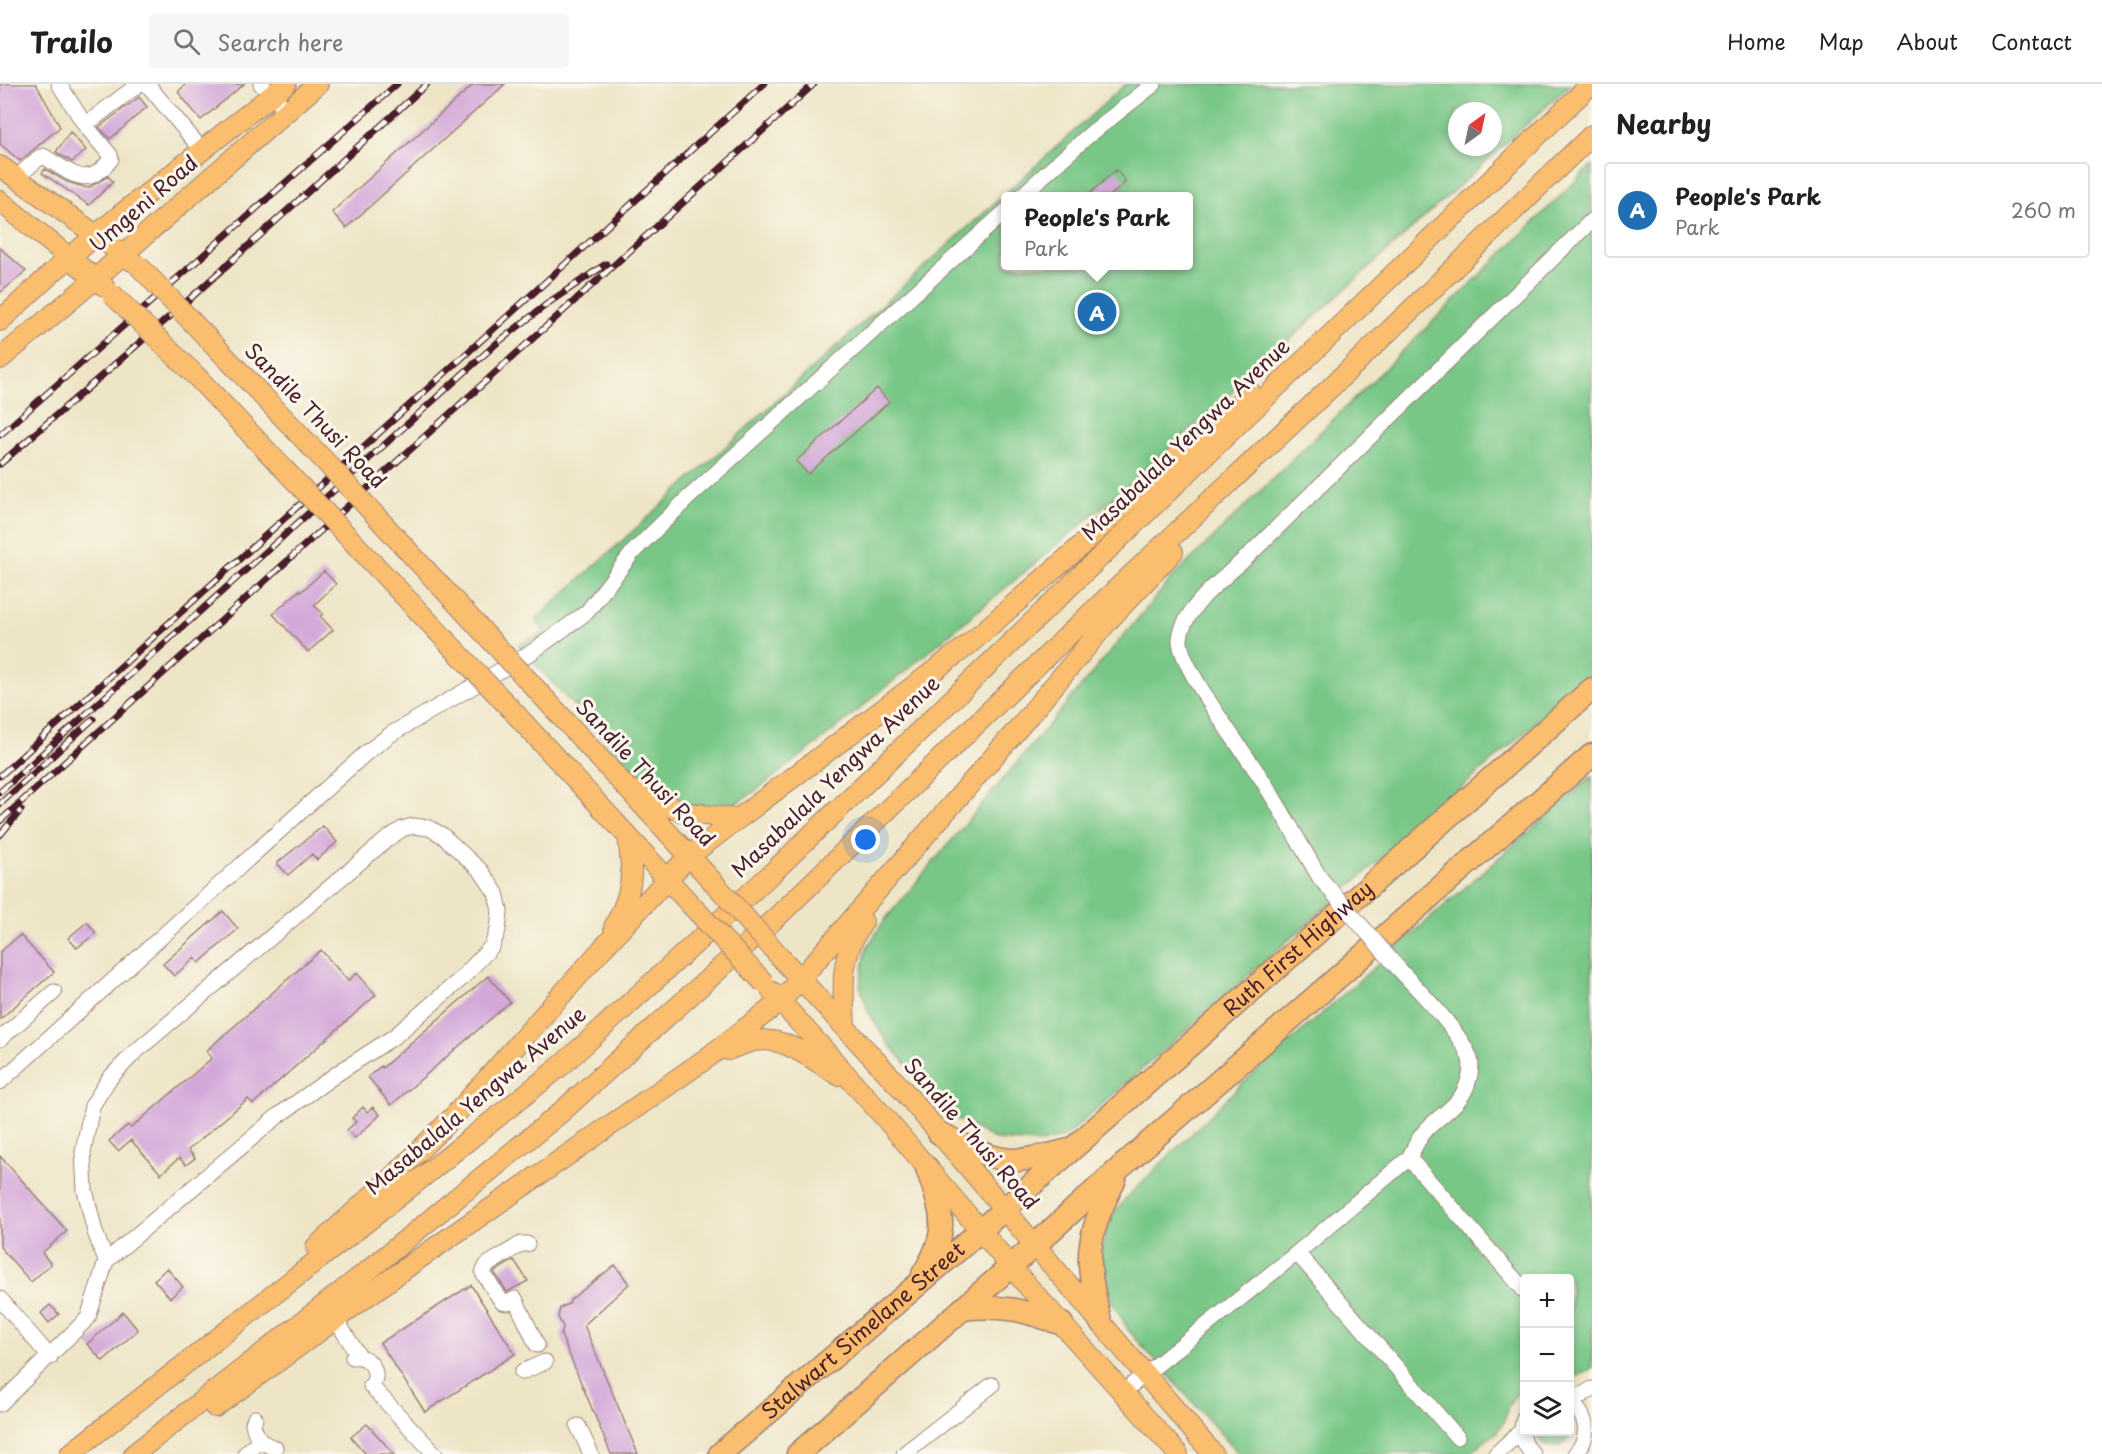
<!DOCTYPE html>
<meta charset="utf-8">
<style>
:root{--surface:#fff;--page:#f6f6f6;--text:#202124;--muted:#757577;--line:#e0e0e0;--accent:#1f6fb2}
body{margin:0;font-family:"Playpen Sans",sans-serif;background:var(--page);color:var(--text)}
.controls{position:absolute;right:18px;bottom:18px;display:grid;overflow:hidden;border-radius:6px;box-shadow:0 3px 9px #0003}
.controls button{width:54px;height:54px;display:grid;place-items:center;padding:0;border:0;border-bottom:2px solid var(--line);background:var(--surface);color:var(--text);font:30px sans-serif}
.compass{position:absolute;left:1448px;top:18px;width:54px;height:54px;border-radius:50%;background:var(--surface);box-shadow:0 3px 9px #0003;rotate:33deg}
.you{position:absolute;left:866px;top:756px;width:21px;height:21px;margin:-15px;border:4px solid #fff;border-radius:50%;background:#1a73e8;box-shadow:0 0 0 9px #1a73e833}
.badge{display:grid;place-items:center;width:39px;height:39px;border-radius:50%;background:var(--accent);color:#fff;font-size:20px;font-weight:700}
.pin{position:absolute;translate:-50% -50%;border:3px solid #fff;box-shadow:0 2px 6px #0006}
.popup{position:absolute;left:1001px;top:108px;width:192px;height:78px;box-sizing:border-box;display:grid;place-content:center;border-radius:6px;background:var(--surface);filter:drop-shadow(0 2px 4px #0005);font-size:20px;white-space:nowrap;color:var(--muted)}
.popup b{font-size:22px;color:var(--text)}
.popup::after{content:'';position:absolute;left:50%;top:100%;margin-left:-12px;border:12px solid transparent;border-top-color:var(--surface)}
.list{margin:0;padding:0;list-style:none}
h2{display:flex;justify-content:space-between;align-items:center;height:78px;margin:0;padding:0 24px;font-size:26px}
h2 small{font-size:20px;font-weight:400;color:var(--muted)}
.list li{display:grid;grid-template-columns:39px 1fr auto;gap:18px;align-items:center;box-sizing:border-box;height:96px;margin:0 12px 12px;padding:0 12px;border:2px solid var(--line);border-radius:6px}
.list b{display:block;font-size:22px;white-space:nowrap}
.list p{margin:0;font-size:20px;white-space:nowrap;color:var(--muted)}
.list em{font-size:20px;font-style:normal;color:var(--muted)}
.icon{flex:none;width:33px;height:33px;fill:none;stroke:currentColor;stroke-width:2;stroke-linecap:round;stroke-linejoin:round}
.map{position:relative;flex:none;width:1592px;height:1370px;overflow:hidden}
header{display:flex;align-items:center;gap:36px;box-sizing:border-box;height:84px;padding:0 30px;background:var(--surface);border-bottom:2px solid var(--line)}
header strong{font-size:28px}
nav{display:flex;gap:33px;margin-inline-start:auto;font-size:21px}
.search{width:420px;height:54px;background:var(--page);display:flex;align-items:center;gap:15px;box-sizing:border-box;padding:0 21px;border-radius:6px;color:var(--muted);font-size:22px}
main{display:flex}
aside{flex:1;background:var(--surface)}
.map>svg:first-child{display:block}
</style>
<header>
<strong>Trailo</strong>
<div class="search"><svg class="icon" aria-label="search" viewBox="0 0 24 24"><circle cx="10" cy="10" r="6"/><path d="M15 15l6 6"/></svg>Search here</div>
<nav><a>Home</a><a>Map</a><a>About</a><a>Contact</a></nav>
</header>
<main>
<div class="map">
<svg width="1592" height="1370" viewBox="0 0 1592 1370">
<rect width="100%" height="100%" fill="#fbf7ec"/>
<filter id="ink" filterUnits="userSpaceOnUse"><feTurbulence type="fractalNoise" baseFrequency=".0167" numOctaves="2"/><feDisplacementMap in="SourceGraphic" scale="12" xChannelSelector="R" yChannelSelector="G"/><feConvolveMatrix kernelMatrix="1 2 1 2 8 2 1 2 1" color-interpolation-filters="sRGB"/></filter>
<filter id="wash" filterUnits="userSpaceOnUse"><feTurbulence type="fractalNoise" baseFrequency=".008" numOctaves="4" result="noise"/><feDisplacementMap in="SourceGraphic" scale="24" xChannelSelector="R" yChannelSelector="G"/><feGaussianBlur stdDeviation="1.35" result="paint"/><feColorMatrix in="noise" values="0 0 0 0 0 0 0 0 0 0 0 0 0 0 0 0 0 1.4 0 .05"/><feComposite in="paint" operator="in"/></filter>
<g filter="url(#wash)">
<rect width="100%" height="100%" fill="#eee5c6"/>
<path fill="#78c787" stroke="#617359" stroke-width="1.5" fill-rule="evenodd" d="M1126 0H1571L1134 397 828 651 757 706 725 726 688 722 653 708 518 561 545 548 536 535ZM1457 27H1493V63H1457ZM1006 112H1188V182H1006Z
M1592 81V589L1066 1052 1042 1059 996 1056 953 1033 887 958 869 929 860 902 866 865 884 837 1172 494Z
M1592 692V1284L1585 1289 1570 1294V1194H1524V1304L1515 1312 1508 1322 1504 1338 1495 1350 1467 1370H1239L1129 1247 1111 1215 1101 1190 1100 1168 1112 1133 1125 1115 1245 997Z
M1570 1336 1572 1345C1569 1360 1559 1364 1545 1361L1537 1351V1348H1570Z"/>
<g id="blocks">
<path fill="#d3a8d9" d="M0 0H36L60 43 20 77 0 60Z
M186 0H244L201 36 178 8Z
M474 0H505L346 144 332 128Z
M139 13 147 23 110 55 99 43Z
M70 48 86 66 72 78 56 68Z
M45 85 67 98 88 104 108 92 113 98 89 121 42 89Z
M1116 86 1126 98 1110 112H1087Z
M0 164 26 187 0 209Z
M877 304 889 318 808 390 796 377Z
M324 487 336 500 314 521 323 530 320 532 333 546 308 568 273 530 300 506 301 508Z
M323 742 337 758 317 776 312 770 288 791 277 779Z
M223 827 238 845 199 879 195 874 174 892 163 880Z
M87 838 96 849 77 864 68 854Z
M20 851 54 888 0 935V868Z
M321 866 348 897 357 889 376 911 253 1020 248 1015 188 1066 195 1074 186 1081 179 1074 161 1090 131 1056 118 1067 109 1057 128 1041 131 1044 212 974 206 967Z
M488 892 510 918 391 1021 368 993 381 982 382 984Z
M363 1023 367 1028 373 1023 380 1031 355 1054 347 1046 356 1038 352 1034Z
M0 1072 67 1147 42 1169 51 1180 31 1198 0 1163Z
M514 1176 528 1197 507 1208 494 1188Z
M615 1181 629 1200 584 1241 638 1370H611L561 1251 563 1243 558 1233 560 1224 570 1219V1216Z
M167 1184 183 1203 170 1214 154 1196Z
M471 1201 515 1270 425 1328 380 1259Z
M50 1221 59 1230 49 1239 41 1229Z
M123 1228 138 1246 103 1277 87 1260Z
M367 1340 394 1370H366L351 1353Z"/>
</g>
</g>
<g filter="url(#ink)">
<use href="#blocks" fill-opacity="0" stroke="#9c8278" stroke-width="1.5"/>
<g fill="none" stroke-linecap="round" stroke-linejoin="round">
<defs>
<path id="minor" d="M147 0 201 65
M261 0 279 18
M85 41 139 0
M16 94 40 73 43 72C71 88 86 108 111 75L110 71 85 41 59 0
M1021 112 1089 51 1154 0
M1320 794C1302 763 1284 731 1265 700 1248 673 1178 582 1180 555 1183 523 1226 493 1248 472L1592 136
M1398 884C1417 905 1462 949 1470 975 1473 987 1467 1005 1460 1014 1450 1027 1436 1035 1426 1046 1418 1054 1414 1065 1409 1074
M0 955 54 908
M0 998 366 669 391 650 532 568 587 528 633 468 688 414 1006 127
M527 1160H521L487 1181 483 1189 502 1218 508 1219 515 1215 537 1261
M1297 1169 1457 1353
M0 1215 50 1273
M336 1236 359 1272
M353 1273C369 1270 382 1289 371 1302L435 1370
M522 1288 545 1278
M1123 1308 1297 1169 1409 1074 1524 1206
M1570 1318C1588 1332 1591 1353 1575 1370
M1570 1318 1592 1305
M0 1320 88 1234 106 1177 95 1148 85 1106 83 1068 92 1022 109 995 134 969 386 756 402 745 413 742 429 744 442 751 481 787 496 809 500 827 498 846 492 862 462 894 395 952 338 989 279 1031 106 1177
M255 1334 253 1339C255 1352 261 1360 275 1364
M1524 1334C1520 1347 1522 1360 1533 1370
M578 1342 591 1370
M245 1370 260 1356
M904 1370 992 1301
M1496 1370 1522 1346"/>
<path id="major" d="M0 82 132 177
M0 117 104 202
M0 237 55 186 119 132 286 0
M0 275 80 208 318 0
M536 605 715 800
M510 624 691 821
M634 707 682 728 736 735
M614 843C634 806 633 792 628 752
M783 876 900 1003 1213 1370
M772 908 885 1034 1025 1199 1178 1370
M845 943C843 903 839 872 863 838
M728 966C735 963 743 960 751 958 782 949 813 976 838 991
M316 1163 403 1083 454 1032 603 864 689 772 968 561 1075 467 1195 356 1251 309
M215 1323 417 1176 707 974 781 917 1016 647 1108 537 1173 468
M70 1370 374 1132 562 981 771 790 1591 0
M134 1370 370 1185 559 1030 781 829 1090 530 1328 306 1592 51"/>
<g id="highway">
<path d="M939 1049C963 1060 990 1077 1018 1076 1035 1075 1053 1070 1069 1066"/>
<path d="M923 1190C951 1146 942 1130 927 1084"/>
<path d="M963 1225C1002 1220 1026 1227 1062 1240"/>
<path d="M1100 1237C1096 1218 1091 1200 1090 1181 1088 1150 1102 1122 1115 1095"/>
<path id="s1" d="M720 1370 965 1160 1592 605"/>
<path d="M798 1370 1035 1161 1121 1083 1592 671"/>
</g>
</defs>
<use href="#minor" stroke="#9c8278" stroke-width="17"/>
<use href="#major" stroke="#9c8278" stroke-width="22"/>
<use href="#highway" stroke="#9c8278" stroke-width="25"/>
<use href="#minor" stroke="#fff" stroke-width="15"/>
<use href="#major" stroke="#fabe6e" stroke-width="20"/>
<use href="#highway" stroke="#fabe6e" stroke-width="22"/>
<defs>
<path id="rail" d="M0 351 397 0
M0 380 183 221 427 0
M0 692 764 0
M0 708 497 259 551 217 606 180
M0 720 93 635
M0 737 814 0
M0 751 21 726"/>
</defs>
<use href="#rail" stroke="#4a1f2b" stroke-width="7"/>
<use href="#rail" stroke="#fbf7ec" stroke-width="4.5" stroke-dasharray="14" stroke-linecap="butt"/>
<defs>
<path id="minor-bridge" d="M1320 794 1398 884"/>
<path id="major-bridge" d="M138 181 338 391 536 605
M112 210 195 291 510 624
M715 800 783 876
M691 821 764 899"/>
</defs>
<use href="#minor-bridge" stroke="#9c8278" stroke-width="17" stroke-linecap="butt"/>
<use href="#major-bridge" stroke="#9c8278" stroke-width="22" stroke-linecap="butt"/>
<use href="#minor-bridge" stroke="#fff" stroke-width="15"/>
<use href="#major-bridge" stroke="#fabe6e" stroke-width="20"/>
</g>
</g>
<g text-anchor="middle" stroke-width="6" stroke-linejoin="round" paint-order="stroke">
<g font-size="21" fill="#4a1f2b" stroke="#fbf7ec">
<text transform="translate(144 120) rotate(-41)" y="7">Umgeni Road</text>
<text transform="translate(315 332) rotate(46)" y="7">Sandile Thusi Road</text>
<text transform="translate(1186 356) rotate(-44)" y="7">Masabalala Yengwa Avenue</text>
<text transform="translate(645 689) rotate(47)" y="7">Sandile Thusi Road</text>
<text transform="translate(836 693) rotate(-44)" y="7">Masabalala Yengwa Avenue</text>
<text dy="7" stroke="none"><textPath href="#s1" startOffset="768">Ruth First Highway</textPath></text>
<text transform="translate(476 1017) rotate(-40)" y="7">Masabalala Yengwa Avenue</text>
<text transform="translate(971 1050) rotate(49)" y="7">Sandile Thusi Road</text>
<text dy="7" stroke="none"><textPath href="#s1" startOffset="189">Stalwart Simelane Street</textPath></text>
</g>
</g>
</svg>
<div class="controls">
<button>+</button>
<button>−</button>
<button><svg class="icon" aria-label="layers" viewBox="0 0 24 24"><path d="M12 4l9 5-9 5-9-5zM3 14l9 5 9-5"/></svg></button>
</div>
<svg class="compass" viewBox="-18 -18 36 36"><path d="M0-13l5 13h-10z" fill="#e53935"/><path d="M0 13l5-13h-10z" fill="#757577"/></svg>
<div class="you"></div>
<div class="pin badge" style="left:1097px;top:228px">A</div>
<div class="popup"><b>People's Park</b>Park</div>
</div>
<aside>
<h2>Nearby<small></small></h2>
<ul class="list">
<li><span class="badge">A</span><div><b>People's Park</b><p>Park</p></div><em>260 m</em></li>
</ul>
</aside>
</main>
